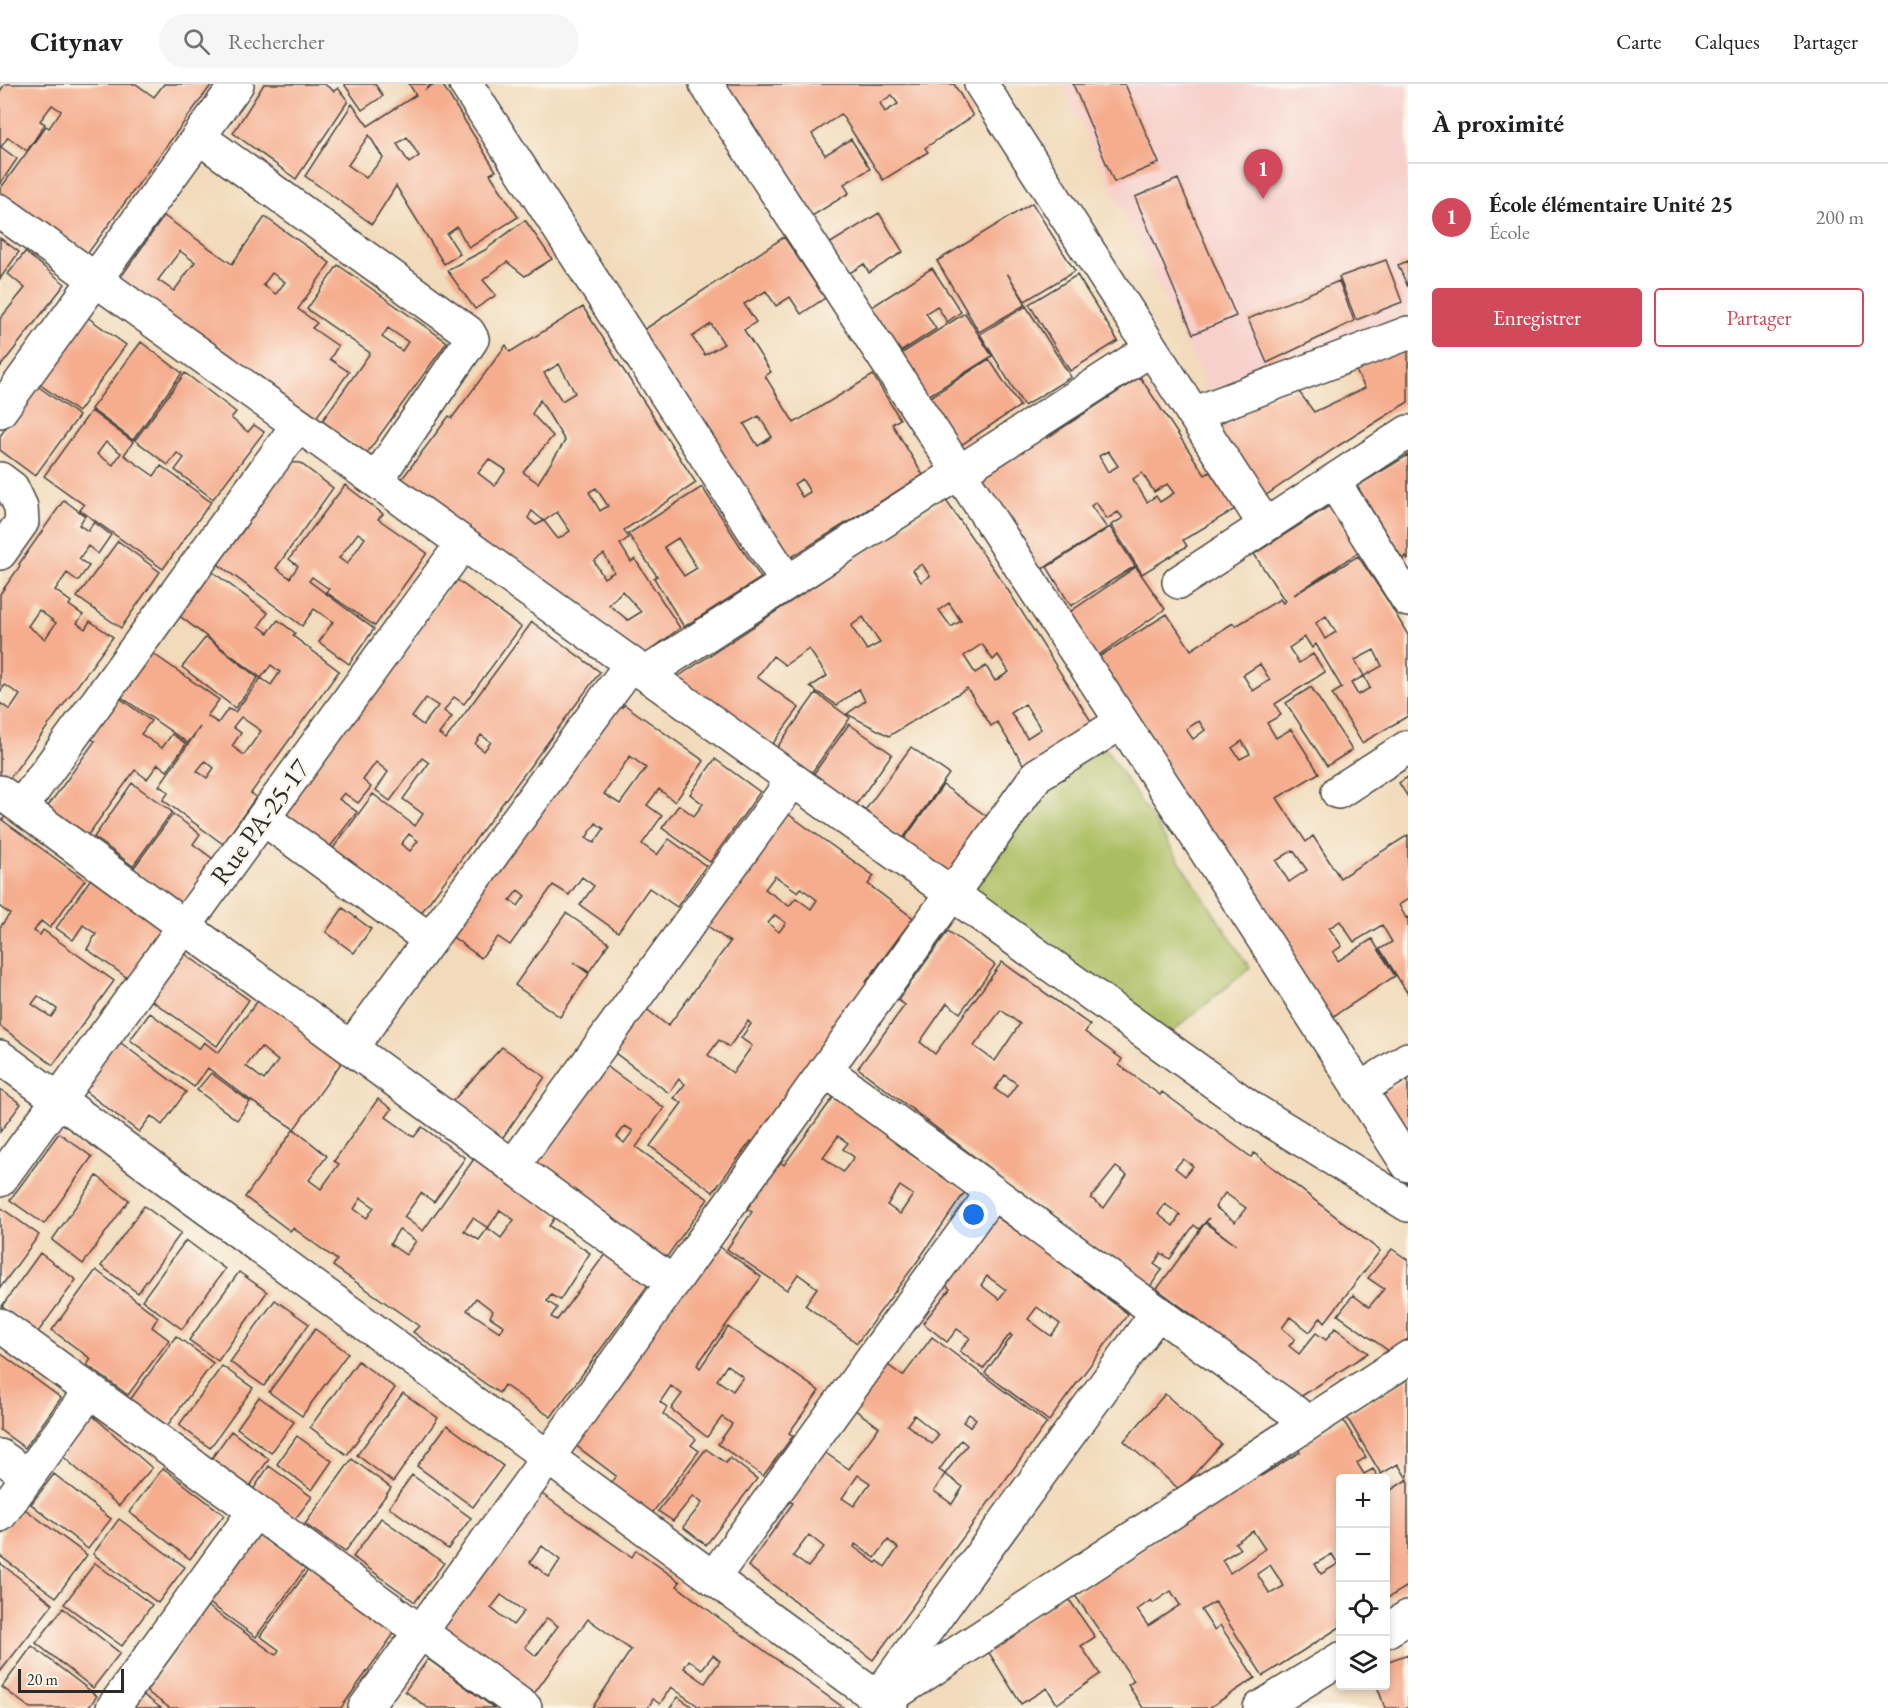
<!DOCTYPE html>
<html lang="fr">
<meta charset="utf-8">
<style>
:root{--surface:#fff;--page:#f6f6f6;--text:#202124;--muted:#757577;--line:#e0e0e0;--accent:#d1495b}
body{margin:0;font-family:"EB Garamond",serif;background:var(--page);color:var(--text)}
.controls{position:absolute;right:18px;bottom:18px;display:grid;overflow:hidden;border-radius:6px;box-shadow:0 3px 9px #0003}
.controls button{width:54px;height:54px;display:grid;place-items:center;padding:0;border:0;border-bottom:2px solid var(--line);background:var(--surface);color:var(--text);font:30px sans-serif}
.scale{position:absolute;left:18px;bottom:15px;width:106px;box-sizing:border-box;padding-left:6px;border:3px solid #2b2b2b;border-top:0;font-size:16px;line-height:21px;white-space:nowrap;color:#2b2b2b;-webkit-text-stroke:4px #fbf7ec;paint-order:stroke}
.you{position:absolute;left:974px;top:1131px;width:21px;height:21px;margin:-15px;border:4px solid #fff;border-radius:50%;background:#1a73e8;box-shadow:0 0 0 9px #1a73e833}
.badge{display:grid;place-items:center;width:39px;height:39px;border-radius:50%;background:var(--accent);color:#fff;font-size:20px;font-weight:700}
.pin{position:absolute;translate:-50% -50px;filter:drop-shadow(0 2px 3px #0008)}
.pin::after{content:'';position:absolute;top:32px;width:21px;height:18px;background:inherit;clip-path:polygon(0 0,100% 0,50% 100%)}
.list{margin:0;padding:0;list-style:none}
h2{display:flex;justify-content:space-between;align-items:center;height:78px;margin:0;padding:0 24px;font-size:26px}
h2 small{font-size:20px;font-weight:400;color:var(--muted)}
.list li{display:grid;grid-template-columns:39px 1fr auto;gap:18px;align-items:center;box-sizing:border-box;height:108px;padding:0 24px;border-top:2px solid var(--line)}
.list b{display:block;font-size:22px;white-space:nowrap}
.list p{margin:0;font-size:20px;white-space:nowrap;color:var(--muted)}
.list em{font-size:20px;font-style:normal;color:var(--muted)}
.actions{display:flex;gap:12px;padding:18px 24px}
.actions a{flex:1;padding:14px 0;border:2px solid var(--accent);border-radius:6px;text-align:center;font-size:21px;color:var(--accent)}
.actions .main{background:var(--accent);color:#fff}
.icon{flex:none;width:33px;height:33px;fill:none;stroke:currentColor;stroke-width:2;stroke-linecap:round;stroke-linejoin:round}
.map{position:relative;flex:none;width:1408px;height:1624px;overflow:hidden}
header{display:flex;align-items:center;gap:36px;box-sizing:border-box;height:84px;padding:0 30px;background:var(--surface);border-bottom:2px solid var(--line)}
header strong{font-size:28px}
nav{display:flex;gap:33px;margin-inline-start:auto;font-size:21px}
.search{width:420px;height:54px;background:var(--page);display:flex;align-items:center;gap:15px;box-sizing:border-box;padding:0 21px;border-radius:33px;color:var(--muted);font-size:22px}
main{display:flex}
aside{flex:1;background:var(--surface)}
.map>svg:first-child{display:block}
</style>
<header>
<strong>Citynav</strong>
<div class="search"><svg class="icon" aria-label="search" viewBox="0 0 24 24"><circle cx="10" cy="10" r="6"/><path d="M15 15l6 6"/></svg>Rechercher</div>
<nav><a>Carte</a><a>Calques</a><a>Partager</a></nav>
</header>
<main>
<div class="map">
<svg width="1408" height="1624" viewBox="0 0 1408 1624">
<rect width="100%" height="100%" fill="#fbf7ec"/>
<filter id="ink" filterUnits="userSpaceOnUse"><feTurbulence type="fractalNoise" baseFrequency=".0167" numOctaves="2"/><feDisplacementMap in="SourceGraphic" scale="12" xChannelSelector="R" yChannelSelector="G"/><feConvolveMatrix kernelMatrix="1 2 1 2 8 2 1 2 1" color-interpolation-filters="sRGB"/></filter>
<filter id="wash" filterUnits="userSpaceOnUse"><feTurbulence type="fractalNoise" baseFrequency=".008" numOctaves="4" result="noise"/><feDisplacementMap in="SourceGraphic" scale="24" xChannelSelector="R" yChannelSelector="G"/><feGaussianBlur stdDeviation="1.35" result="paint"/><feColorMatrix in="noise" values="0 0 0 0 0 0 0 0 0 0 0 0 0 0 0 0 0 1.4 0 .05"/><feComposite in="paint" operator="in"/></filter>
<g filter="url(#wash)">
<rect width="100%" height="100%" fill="#f2dbbb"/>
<path fill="#f7d0cb" d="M1062 0H1408V230L1209 308Z"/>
<path fill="#abbd61" stroke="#6b7446" stroke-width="1.5" d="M1104 662 1250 884 1167 952 964 801 1044 701Z"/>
<g id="blocks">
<path fill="#f5ad8e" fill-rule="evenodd" d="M5 0H136L154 13 164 0H212L85 173 0 114V105L46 42 49 44 61 27 52 21 40 37 45 40 27 67 8 53 1 63 17 75 0 100V7Z
M264 0H324L334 7 338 4 348 17 296 95 233 49Z
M344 0H375L383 12 362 26Z
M409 0H432L425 6 434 0H442L496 87 490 90 518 133 469 164 457 143 447 150 460 170 444 180 396 102 372 140 305 92 352 20 368 42 416 11ZM369 51 383 74 366 94 348 81ZM407 53 419 72 409 79 397 60Z
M725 0H954L973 32 925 64 928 68 883 96 841 30 812 50 825 71 851 55 870 85 844 100 849 109 804 137ZM892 11 898 20 885 28 880 19Z
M1073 0H1125L1159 79 1114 98Z
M1178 95 1236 232 1193 250 1135 113Z
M1032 119 1075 187 1025 217 1007 189 1026 220 979 248 937 177Z
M879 129 903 168 869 189 864 180 848 190 829 160Z
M164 132 232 180 265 133 330 179 298 225 317 239 312 244 338 262 330 275 349 288 310 342 228 279 233 273 184 238 178 248 125 208 121 193ZM180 167 195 178 174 207 158 196ZM272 189 285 198 276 210 263 201Z
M525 136 552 175 525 192 507 178 483 196 496 211 475 225 447 186 485 166Z
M784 153 825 214 801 230 790 213 776 222 766 207 744 220 756 238 744 246 771 288 765 292 794 339 873 291 900 335 892 340 923 391 782 479 636 251ZM711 240 724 260 705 271 692 253ZM759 332 772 353 758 362 744 340ZM802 395 810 408 802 413 794 400Z
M0 154 19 168 0 195Z
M25 168 65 200 0 283V235L25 204 8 190Z
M1386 176 1402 218 1356 236 1339 193Z
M1408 177V203L1398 181Z
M338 181 447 258 367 369 322 337 370 269 307 225ZM388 244 408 258 402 267 382 253Z
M932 184 961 228 947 238 937 222 926 229 936 245 891 274 861 230Z
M1077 191 1118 257 1070 287 1029 220Z
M1339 197 1354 237 1267 279 1248 235Z
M1026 222 1071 293 1024 322 980 250Z
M583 223 696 399 624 446 628 454 620 460 631 478 635 475 680 544 632 580 398 400 449 332 452 334 506 261 510 268ZM559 280 575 309 562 317 544 289ZM540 316 565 357 538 399 523 388 553 352 532 330ZM489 375 506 386 495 402 478 389ZM596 404 608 422 600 427 589 408ZM532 427 544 437 536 441 528 434ZM557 428 570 447 558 455 544 437ZM604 470 614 488 604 494 594 477ZM622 507 641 528 628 536 609 521Z
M80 228 126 261 78 328 31 294Z
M965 229 992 272 923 315 896 273Z
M141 258 182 289 133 356 91 325Z
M1408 263V318L1338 362 1262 414 1215 343 1252 319 1297 305 1314 328 1365 304 1355 285Z
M989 275 1020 322 949 369 918 321Z
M185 289 236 328 231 334 248 348 254 341 264 348 213 415 175 386 184 374 177 369 168 381 135 356Z
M1140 293 1205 391 1210 388 1235 425 1183 456 1187 462 1142 490 1111 441 1123 434 1118 428 1107 435 1096 418 1091 422 1107 444 1041 486 976 391 1043 349 1047 354ZM1108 367 1118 382 1108 388 1099 372ZM1142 389 1154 408 1167 400 1174 409 1160 418 1156 412 1147 418 1133 395Z
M36 301 79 332 35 392 0 366V352Z
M91 327 133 358 124 371 154 392 161 382 211 418 163 485 80 426 84 421 44 392ZM106 358 121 369 113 381 97 370Z
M1408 371V476L1406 472 1402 475 1357 402Z
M282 378 300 379 333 404 276 484 290 494 298 482 289 475 345 401 383 430 378 435 427 469 375 542 326 508 329 505 312 493 309 497 374 545 349 580 319 558 333 538 314 525 302 542 218 480 245 444 240 440ZM358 449 365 454 347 480 339 474Z
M702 403 761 494 684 543 654 494 657 492 628 450ZM678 454 697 484 684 492 664 463Z
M945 415 1008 506 1096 645 1028 688 997 638 991 642 967 604 889 652 847 630 865 617 859 605 837 621 810 603 827 592 809 565 785 581 773 572 757 593 799 624 766 669 670 598ZM922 480 930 492 921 498 913 486ZM949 519 961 537 951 543 939 526ZM863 533 880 559 867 566 851 542ZM982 560 993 576 998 571 1009 588 995 597 986 582 975 589 964 572ZM1025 620 1041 645 1027 654 1011 629Z
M64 416 85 432 79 441 88 447 94 438 111 451 98 470 88 462 79 475 89 482 78 497 67 489 55 506 71 518 69 521 83 531 77 539 85 545 90 537 113 553 7 698 0 693V619L10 626 20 611 5 601 0 608V510L20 482 19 480ZM39 526 56 539 45 555 28 542Z
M1329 422 1359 468 1294 511 1358 472 1388 517 1408 551V632L1362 659 1332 610 1342 604 1316 560 1312 564 1305 553 1289 564 1299 579 1313 570 1325 588 1275 620 1281 631 1267 639 1276 654 1291 645 1319 689 1277 714 1306 758 1313 752 1340 794 1408 751V815L1399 821 1406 834 1408 833V910L1380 865 1392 858 1382 841 1354 858 1340 837 1329 844 1342 862 1333 868 1338 877 1372 855 1395 892 1326 937 1092 577 1167 530 1191 566 1233 539 1236 542 1280 515 1283 519 1285 517 1254 470ZM1326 532 1336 548 1325 555 1316 539ZM1374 566 1382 582 1364 592 1370 604 1358 611 1351 599 1364 592 1355 576ZM1260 580 1270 596 1253 607 1243 591ZM1199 637 1205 646 1193 655 1186 645ZM1242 657 1250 670 1240 675 1232 664ZM1293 766 1307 786 1289 798 1276 777Z
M1110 443 1135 482 1071 522 1047 483Z
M118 457 160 488 121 544 77 513Z
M206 483 268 529 259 542 268 549 278 536 295 549 293 552 339 587 251 709 256 713 223 760 163 716 169 708 159 702 200 643 188 659 117 610 148 566 219 616 207 632 218 639 228 625 235 628 261 594 173 527ZM271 581 280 588 271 601 261 594ZM241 633 261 647 244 671 232 662 241 649 233 643ZM205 677 214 684 207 694 197 687Z
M1136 483 1165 525 1087 579 1058 536Z
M456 495 521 543 464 620 454 613 444 627 452 633 439 650 446 655 532 538 600 588 421 829 375 795 373 797 331 767 373 710 415 742 423 730 403 715 429 679 422 674 390 717 376 706 388 688 376 678 363 696 371 703 358 719 344 709 339 715 357 728 326 768 277 732ZM426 614 438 622 423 641 412 633ZM481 651 491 658 484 667 475 660ZM409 750 418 757 410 767 401 760Z
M206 553 258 594 235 624 182 583Z
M1311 603 1352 666 1327 682 1286 619Z
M816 609 850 634 808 694 773 669Z
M118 613 151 637 141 650 162 664 172 650 186 660 167 687 158 680 147 695 135 686 88 751 48 722 95 657 89 653Z
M625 621 704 677 675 718 659 705 647 721 662 732 642 760 657 771 669 755 706 782 677 823 649 804 618 848 580 821 594 802 582 793 569 811 553 801 510 861 498 853 481 874 445 847 594 642ZM630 672 646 684 620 720 604 710ZM596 739 604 745 594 759 586 754ZM518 806 525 812 518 822 510 816Z
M849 640 892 670 848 732 805 702Z
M911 663 949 690 897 763 858 736Z
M715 675 760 708 710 778 662 744 679 721 694 732 703 720 690 710Z
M1408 693V713L1399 699Z
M132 699 172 728 133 782 94 753Z
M943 701 989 734 940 801 895 768Z
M0 729 5 733 2 736 85 796 50 844 41 837 34 847 40 851 43 846 114 897 53 981 0 942V843L10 830 0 823ZM38 912 57 925 51 933 32 920Z
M173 730 200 750 193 760 213 775 181 819 133 785Z
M788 730 874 792 868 800 913 834 866 898 872 903 756 1060 751 1057 713 1108 650 1062 682 1019 674 1014 685 1000 679 995 669 1009 611 966 644 923 668 942 730 858 705 840ZM775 792 798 808 801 804 817 816 811 825 796 814 789 822 765 805ZM775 831 786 839 779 848 768 839ZM748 937 751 940 741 954 752 962 733 989 708 971 719 956 729 963Z
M92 793 165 843 129 895 87 865 96 850 83 841 73 856 56 844Z
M343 824 371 845 354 869 326 848Z
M566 829 609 859 589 888 573 878 589 890 560 933 515 901Z
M948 847 995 881 960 929 947 919 920 958 935 970 1002 878 1090 941 1085 948 1122 975 1119 981 1160 1011 1162 1008 1251 1073 1254 1069 1380 1167 1325 1238 1321 1233 1310 1248 1290 1233 1282 1244 1295 1255 1289 1262 1299 1270 1316 1249 1326 1256 1335 1244 1368 1269 1294 1317 1194 1243 1199 1236 1157 1205 1205 1139 1236 1161 1206 1138 1209 1134 1199 1145 1194 1141 1170 1175 1161 1169 1154 1180 1162 1186 1141 1215 1099 1184 1108 1171 1069 1145 858 984 905 921 898 916ZM1001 926 1020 940 995 977 974 962ZM1005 991 1017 1000 1007 1014 995 1005ZM1183 1075 1193 1082 1185 1092 1175 1084ZM1116 1083 1127 1091 1104 1124 1091 1114ZM1225 1109 1246 1124 1235 1138 1215 1123ZM1165 1120 1180 1131 1173 1142 1158 1130Z
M181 867 249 916 217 962 148 914Z
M260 914 344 975 294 1045 327 1072 309 1096 321 1105 339 1080 334 1077 378 1015 392 1025 386 1033 414 1053 422 1043 465 1074 434 1118 421 1109 404 1133 423 1147 476 1072 556 1132 549 1142 590 1169 560 1216 551 1211 547 1217 557 1224 551 1233 557 1236 605 1170 648 1201 551 1333 504 1301 499 1309 458 1281 413 1248 419 1242 333 1182 337 1176 293 1144 290 1147 245 1113 294 1045 250 1016 208 984 194 1003 130 956 150 929 199 965 204 958 218 969ZM261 963 278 977 264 996 246 982ZM361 1114 374 1123 367 1134 354 1125ZM500 1126 514 1136 501 1154 488 1144ZM473 1134 488 1144 479 1156 464 1147ZM399 1145 416 1157 406 1171 390 1160ZM476 1214 493 1227 490 1233 504 1242 500 1248 467 1226Z
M117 956 186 1008 162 1041 151 1032 139 1048 81 1004Z
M502 963 545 993 501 1056 450 1020Z
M595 974 664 1024 636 1063 708 1115 663 1178 526 1086ZM625 1042 633 1047 624 1059 617 1053Z
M211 989 250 1018 237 1036 197 1006Z
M1408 993V1064L1375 1014Z
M0 1005 21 1020 0 1048Z
M835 1011 898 1055 895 1059 965 1108 919 1175 857 1259 805 1221 817 1204 798 1190 787 1206 727 1165 752 1128 743 1122 776 1075 784 1081ZM838 1052 848 1059 843 1065 854 1073 843 1088 823 1073ZM900 1102 913 1111 900 1130 887 1121Z
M59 1049 92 1073 44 1140 10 1116Z
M97 1092 129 1116 83 1180 52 1156Z
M144 1122 181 1149 138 1209 101 1182Z
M0 1123 39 1151 0 1204Z
M992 1130 1038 1162 1128 1230 1049 1337 985 1289 1012 1252 1010 1250 983 1285 960 1267 970 1254 957 1245 947 1258 923 1239 950 1205 941 1197ZM987 1192 1006 1206 999 1215 981 1201ZM1037 1223 1060 1240 1051 1252 1028 1235Z
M186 1156 225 1185 182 1245 142 1216Z
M716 1160 761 1193 697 1281 700 1284 728 1243 819 1307 789 1349 793 1352 763 1392 718 1360 732 1340 722 1333 707 1353 671 1325 682 1310 671 1302 660 1318 667 1323 663 1330 696 1355 691 1361 699 1367 650 1432 609 1401 616 1392 574 1360ZM727 1281 743 1293 733 1307 717 1296Z
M1392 1165 1408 1176V1255L1389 1267 1338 1231 1353 1211 1369 1223 1384 1205 1368 1194Z
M40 1169 76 1196 38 1248 2 1222Z
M96 1186 158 1233 152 1243 169 1256 128 1311 87 1281 91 1275 52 1246Z
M239 1188 267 1208 218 1277 189 1256Z
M275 1216 309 1240 264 1302 230 1278Z
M315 1245 348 1269 302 1332 269 1308Z
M176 1252 213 1279 167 1342 130 1316Z
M932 1253 1047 1339 873 1576 748 1482 793 1419 789 1417 824 1368 849 1385 879 1343 851 1323 885 1279 903 1292ZM969 1330 976 1335 970 1343 963 1338ZM914 1331 939 1351 932 1360 907 1341ZM961 1356 967 1361 945 1390 963 1403 952 1420 934 1407 945 1390 939 1386ZM858 1391 870 1399 854 1422 842 1414ZM809 1451 824 1463 808 1483 793 1472ZM888 1456 898 1464 885 1483 878 1477 876 1479 854 1463 855 1460 875 1474Z
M0 1269 61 1314 25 1364 0 1346Z
M358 1277 395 1304 347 1371 310 1343Z
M222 1282 253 1304 210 1364 179 1341Z
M1408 1295V1392L1406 1393 1398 1380 1381 1390 1346 1332Z
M403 1309 438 1334 393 1398 357 1371Z
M1165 1310 1221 1360 1180 1406 1124 1357Z
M259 1313 294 1338 271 1369 237 1344Z
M92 1331 152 1384 119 1422 59 1369Z
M1343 1336 1366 1373 1357 1379 1364 1390 1373 1385 1379 1394H1340V1543L1263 1592 1215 1518 1201 1526 1214 1546 1220 1541 1255 1594 1209 1624H1143L1128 1601 1134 1597 1074 1510 1259 1389 1261 1392 1300 1368 1297 1363ZM1253 1447 1265 1465 1230 1489 1222 1476 1240 1465 1235 1459ZM1332 1470 1338 1480 1321 1490 1315 1480ZM1270 1481 1284 1502 1270 1510 1257 1490ZM1171 1507 1180 1521 1148 1542 1137 1526 1151 1516 1153 1519Z
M447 1341 503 1382 473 1423 417 1382Z
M231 1347 269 1375 247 1406 209 1378Z
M297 1352 332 1377 312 1406 277 1380Z
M706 1365 726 1379 730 1374 757 1395 706 1461 683 1443 702 1419 693 1412 673 1437 658 1427Z
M352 1375 391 1404 345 1468 305 1440Z
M269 1382 312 1413 289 1443 248 1413Z
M163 1384 224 1431 190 1475 129 1428Z
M54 1390 111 1435 88 1465 31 1420Z
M412 1391 471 1434 448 1465 389 1423Z
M1408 1395V1502L1386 1515V1404L1388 1408Z
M539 1408 632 1473 636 1466 680 1498 677 1502 719 1534 844 1624H701L671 1603 660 1620 653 1615 648 1624H592L631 1566 588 1535 533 1611 439 1546ZM542 1462 560 1476 549 1493 530 1478ZM501 1511 524 1527 513 1541 491 1524ZM547 1534 558 1542 536 1572 525 1563ZM713 1571 720 1577 705 1599 684 1584 689 1576 702 1585Z
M22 1423 87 1471 56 1513 0 1472V1452Z
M381 1434 444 1479 415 1518 353 1473Z
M119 1435 185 1483 158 1519 93 1470Z
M259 1447 307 1482 256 1553 208 1518Z
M0 1479 53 1520 0 1588Z
M95 1479 152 1521 122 1562 64 1520Z
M311 1482 398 1544 341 1624H170L146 1607 178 1563 176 1562 206 1521 276 1571 279 1566 260 1552Z
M1066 1511 1095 1553 1081 1562 1100 1590 1057 1620 1047 1604 1021 1620 986 1564Z
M63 1524 120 1569 93 1604 36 1559Z
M32 1562 97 1612 88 1624H30L2 1603Z
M1408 1570V1624H1385L1377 1602H1386V1578Z
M428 1575 494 1624H428L405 1607Z
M142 1610 161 1624H131Z
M678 1613 694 1624H670Z"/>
</g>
</g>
<g filter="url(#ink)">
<use href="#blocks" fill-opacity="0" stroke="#494541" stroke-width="1.5"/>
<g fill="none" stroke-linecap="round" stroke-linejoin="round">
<defs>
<path id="minor" d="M466 0 787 498
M706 0 1272 868 1408 1081
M981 0 1265 441
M199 53 468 248 472 255 376 396
M0 127 1249 1023 1408 1121
M0 327 237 0
M1193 330 1408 249
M0 395 12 404 21 423 22 438 0 469
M1333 397 1408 516
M1179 498 1408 348
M645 590 1151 265
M0 708 673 1199
M1338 708 1408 663
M21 723 298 341
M263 734 430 856
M351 964 631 580
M0 973 891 1624
M825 986 1308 1338
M1359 1006 1408 975
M513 1082 793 696
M0 1096 463 459
M0 1241 525 1624
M0 1372 28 1392
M0 1431 90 1307
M713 1494 993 1108
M1386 1547 1408 1533
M880 1610 1157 1229
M882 1618 1408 1274
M113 1624 255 1427
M365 1624 548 1373 1037 691 1122 638
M1260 1624 1340 1575"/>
</defs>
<use href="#minor" stroke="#494541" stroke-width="36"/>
<use href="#minor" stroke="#fff" stroke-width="33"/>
</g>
</g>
<g text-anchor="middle" stroke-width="5" stroke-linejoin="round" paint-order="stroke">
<g font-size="27" fill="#2b2b2b" stroke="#fbf7ec">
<text transform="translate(260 738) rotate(-54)" y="9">Rue PA-25-17</text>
</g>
</g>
</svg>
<div class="controls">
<button>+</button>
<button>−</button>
<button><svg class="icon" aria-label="locate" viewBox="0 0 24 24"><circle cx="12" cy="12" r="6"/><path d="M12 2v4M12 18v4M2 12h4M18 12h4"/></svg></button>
<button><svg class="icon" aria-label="layers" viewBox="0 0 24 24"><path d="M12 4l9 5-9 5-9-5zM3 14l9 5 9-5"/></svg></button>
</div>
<div class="scale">20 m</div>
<div class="you"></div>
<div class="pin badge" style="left:1263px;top:115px">1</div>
</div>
<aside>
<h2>À proximité<small></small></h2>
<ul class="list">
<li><span class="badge">1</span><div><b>École élémentaire Unité 25</b><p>École</p></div><em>200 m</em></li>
</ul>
<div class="actions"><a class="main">Enregistrer</a><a>Partager</a></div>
</aside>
</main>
